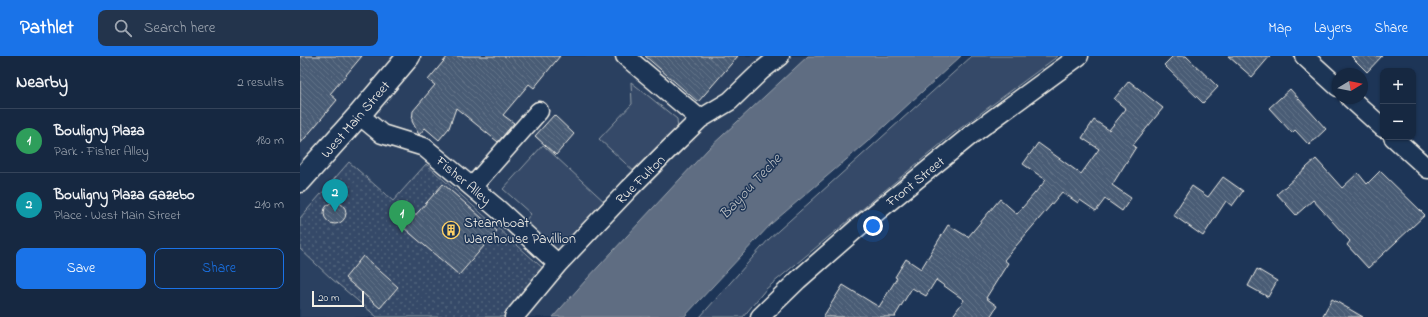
<!DOCTYPE html>
<meta charset="utf-8">
<style>
:root{--surface:#162841;--page:#23344c;--text:#f1f3f6;--muted:#9ea6b1;--line:#35445a;--accent:#1a73e8}
body{margin:0;font-family:"Indie Flower",sans-serif;background:var(--page);color:var(--text)}
.controls{position:absolute;right:12px;top:12px;display:grid;overflow:hidden;border-radius:8px;box-shadow:0 1px 3px #0004}
.controls button{width:36px;height:36px;display:grid;place-items:center;padding:0;border:0;border-bottom:1px solid var(--line);background:var(--surface);color:var(--text);font:20px sans-serif}
.compass{position:absolute;left:1032px;top:12px;width:36px;height:36px;border-radius:50%;background:var(--surface);box-shadow:0 1px 3px #0004;rotate:80deg}
.scale{position:absolute;left:12px;bottom:10px;width:52px;box-sizing:border-box;padding-left:4px;border:2px solid #f4f1e8;border-top:0;font-size:11px;line-height:14px;white-space:nowrap;color:#f4f1e8;-webkit-text-stroke:3px #1d3557;paint-order:stroke}
.you{position:absolute;left:573px;top:170px;width:14px;height:14px;margin:-10px;border:3px solid #fff;border-radius:50%;background:#1a73e8;box-shadow:0 0 0 6px #1a73e833}
.badge{display:grid;place-items:center;width:26px;height:26px;border-radius:50%;background:var(--accent);color:#fff;font-size:13px;font-weight:700}
.pin{position:absolute;translate:-50% -33px;filter:drop-shadow(0 1px 2px #0008)}
.pin::after{content:'';position:absolute;top:21px;width:14px;height:12px;background:inherit;clip-path:polygon(0 0,100% 0,50% 100%)}
.list{margin:0;padding:0;list-style:none}
h2{display:flex;justify-content:space-between;align-items:center;height:52px;margin:0;padding:0 16px;font-size:17px}
h2 small{font-size:13px;font-weight:400;color:var(--muted)}
.list li{display:grid;grid-template-columns:26px 1fr auto;gap:12px;align-items:center;box-sizing:border-box;height:64px;padding:0 16px;border-top:1px solid var(--line)}
.list b{display:block;font-size:15px;white-space:nowrap}
.list p{margin:0;font-size:13px;white-space:nowrap;color:var(--muted)}
.list em{font-size:13px;font-style:normal;color:var(--muted)}
.actions{display:flex;gap:8px;padding:12px 16px}
.actions a{flex:1;padding:9px 0;border:1px solid var(--accent);border-radius:8px;text-align:center;font-size:14px;color:var(--accent)}
.actions .main{background:var(--accent);color:#fff}
.icon{flex:none;width:22px;height:22px;fill:none;stroke:currentColor;stroke-width:2;stroke-linecap:round;stroke-linejoin:round}
.map{position:relative;flex:none;width:1128px;height:261px;overflow:hidden}
header{display:flex;align-items:center;gap:24px;box-sizing:border-box;height:56px;padding:0 20px;background:var(--accent);color:#fff}
header strong{font-size:19px}
nav{display:flex;gap:22px;margin-inline-start:auto;font-size:14px}
.search{width:280px;height:36px;background:var(--page);display:flex;align-items:center;gap:10px;box-sizing:border-box;padding:0 14px;border-radius:8px;color:var(--muted);font-size:15px}
main{display:flex}
aside{flex:1;background:var(--surface)}
.map>svg:first-child{display:block}
</style>
<header>
<strong>Pathlet</strong>
<div class="search"><svg class="icon" aria-label="search" viewBox="0 0 24 24"><circle cx="10" cy="10" r="6"/><path d="M15 15l6 6"/></svg>Search here</div>
<nav><a>Map</a><a>Layers</a><a>Share</a></nav>
</header>
<main>
<aside>
<h2>Nearby<small>2 results</small></h2>
<ul class="list">
<li><span class="badge" style="background:#2e9e5b">1</span><div><b>Bouligny Plaza</b><p>Park · Fisher Alley</p></div><em>180 m</em></li>
<li><span class="badge" style="background:#0f9aa8">2</span><div><b>Bouligny Plaza Gazebo</b><p>Place · West Main Street</p></div><em>210 m</em></li>
</ul>
<div class="actions"><a class="main">Save</a><a>Share</a></div>
</aside>
<div class="map">
<svg width="1128" height="261" viewBox="0 0 1128 261">
<defs>
<pattern id="park-dots" width="8" height="8" patternUnits="userSpaceOnUse"><rect width="8" height="8" fill="#354a67"/><path d="M2 2h.1M6 6h.1" fill="none" stroke="#53657d" stroke-width="1.8" stroke-linecap="round"/></pattern>
<pattern id="building-back-hatch" width="6" height="6" patternUnits="userSpaceOnUse"><rect width="6" height="6" fill="#485b74"/><path d="M-1 5l2 2M0 0l6 6M5-1l2 2" fill="none" stroke="#637388"/></pattern>
</defs>
<rect width="100%" height="100%" fill="#1d3557"/>
<filter id="ink" filterUnits="userSpaceOnUse"><feTurbulence type="fractalNoise" baseFrequency=".025" numOctaves="2"/><feDisplacementMap in="SourceGraphic" scale="8" xChannelSelector="R" yChannelSelector="G"/><feConvolveMatrix kernelMatrix="1 2 1 2 8 2 1 2 1" color-interpolation-filters="sRGB"/></filter>
<g filter="url(#ink)">
<path fill="#2a4060" d="M0 0H524L282 261H0Z"/>
<path fill="#354a67" stroke="#949ea8" d="M672 0H758L654 77 466 233 443 261H400L469 183Z
M331 26 377 63 378 74 337 118 299 83 332 48Z
M243 89 307 148 261 199 224 166 231 158 203 133Z"/>
<path fill="url(#park-dots)" stroke="#949ea8" d="M49 106 93 145 126 108 245 214 203 261H77L32 223 0 193V162Z"/>
<path fill="#5e6d82" stroke="#9aa2ab" d="M508 0H661L574 80 471 168 384 261H253L286 224 408 93Z"/>
<path fill="url(#building-back-hatch)" stroke="#f4f1e8" d="M0 0H62L30 38 37 44 0 88Z
M148 0H260L234 32 229 28 203 59 214 67 198 86 156 52 149 72 139 84 125 72 119 79 112 65 113 55 135 29 128 24Z
M345 0H438L398 46Z
M873 0H886L918 31 903 47 864 9Z
M928 0H970L952 21Z
M1051 0H1082L1067 16Z
M829 25 863 52 833 89 836 91 812 129 831 142 822 155 805 143 796 155 780 144 778 147 762 136 704 204 708 207 686 242 697 250 690 261H652L664 244 636 224 626 240 612 232 595 260 596 261H523L543 229 579 251 597 222 595 221 606 203 621 213 648 169 668 181 700 143 717 158 746 124 723 108 738 87 781 118 799 93 782 82 794 64 809 74 826 53 814 43Z
M990 33 1026 73 1009 89 995 74 992 77 969 52Z
M254 59 274 78 256 99 235 80Z
M1016 103 1042 132 1058 117 1067 128 1080 115 1125 159 1068 212 1047 189 1050 185 1013 144 996 159 977 138Z
M923 121 943 135 932 150 926 145 903 180 873 159 892 130 908 141Z
M143 128 197 175 159 219 104 172Z
M24 157a11 11 0 1 1 22 0a11 11 0 1 1-22 0Z
M63 200 98 231 80 252 45 222Z
M957 213 977 225 968 241 948 230Z
M1032 243 1063 261H1022Z"/>
<g fill="none" stroke-linecap="round" stroke-linejoin="round">
<defs>
<path id="minor" d="M325 0 400 63
M1004 0 1038 31
M1050 42 1083 72
M59 59 82 78 124 91 198 153 258 208
M1093 81 1128 113
M172 131 239 55
M214 261 258 208 330 132 366 96 400 63 430 45 461 15 480 0
M460 261 498 224 563 167 671 79 779 0"/>
<path id="primary" d="M0 125 59 59 109 0"/>
</defs>
<use href="#minor" stroke="#f4f1e8" stroke-width="21"/>
<use href="#primary" stroke="#f4f1e8" stroke-width="25"/>
<use href="#minor" stroke="#1d3557" stroke-width="18"/>
<use href="#primary" stroke="#1d3557" stroke-width="22"/>
</g>
</g>
<defs>
<symbol id="building-ring" viewBox="-11 -11 22 22"><circle r="9.5" fill="#1d3557" stroke="#ffd166" stroke-width="1.5"/><path d="M-4-6H4V6H1V3H-1V6H-4ZM-2.5-4.3h1.7v1.8h-1.7ZM.8-4.3h1.7v1.8H.8ZM-2.5-1h1.7V.8h-1.7ZM.8-1h1.7V.8H.8Z" fill="#ffd166"/></symbol>
</defs>
<g fill-rule="evenodd">
<use href="#building-ring" x="141" y="164" width="20" height="20"/>
</g>
<g text-anchor="middle" stroke-width="3" stroke-linejoin="round" paint-order="stroke">
<g font-size="14" fill="#f4f1e8" stroke="#1d3557">
<text transform="translate(55 63) rotate(-49)" y="5">West Main Street</text>
<text transform="translate(340 123) rotate(-45)" y="5">Rue Fulton</text>
<text transform="translate(164 124) rotate(40)" y="5">Fisher Alley</text>
<text transform="translate(615 125) rotate(-39)" y="5">Front Street</text>
</g>
<g font-size="14" fill="#f4f1e8" stroke="#1d3557" text-anchor="start">
<text x="164" y="171">Steamboat<tspan x="164" dy="16">Warehouse Pavillion</tspan></text>
</g>
<g font-size="15" font-style="italic" fill="#c0c3c4" stroke="#1d3557">
<text transform="translate(450 130) rotate(-47)" y="5">Bayou Teche</text>
</g>
</g>
</svg>
<div class="controls">
<button>+</button>
<button>−</button>
</div>
<svg class="compass" viewBox="-18 -18 36 36"><path d="M0-13l5 13h-10z" fill="#e53935"/><path d="M0 13l5-13h-10z" fill="#9ea6b1"/></svg>
<div class="scale">20 m</div>
<div class="you"></div>
<div class="pin badge" style="left:102px;top:177px;background:#2e9e5b">1</div>
<div class="pin badge" style="left:35px;top:156px;background:#0f9aa8">2</div>
</div>
</main>
